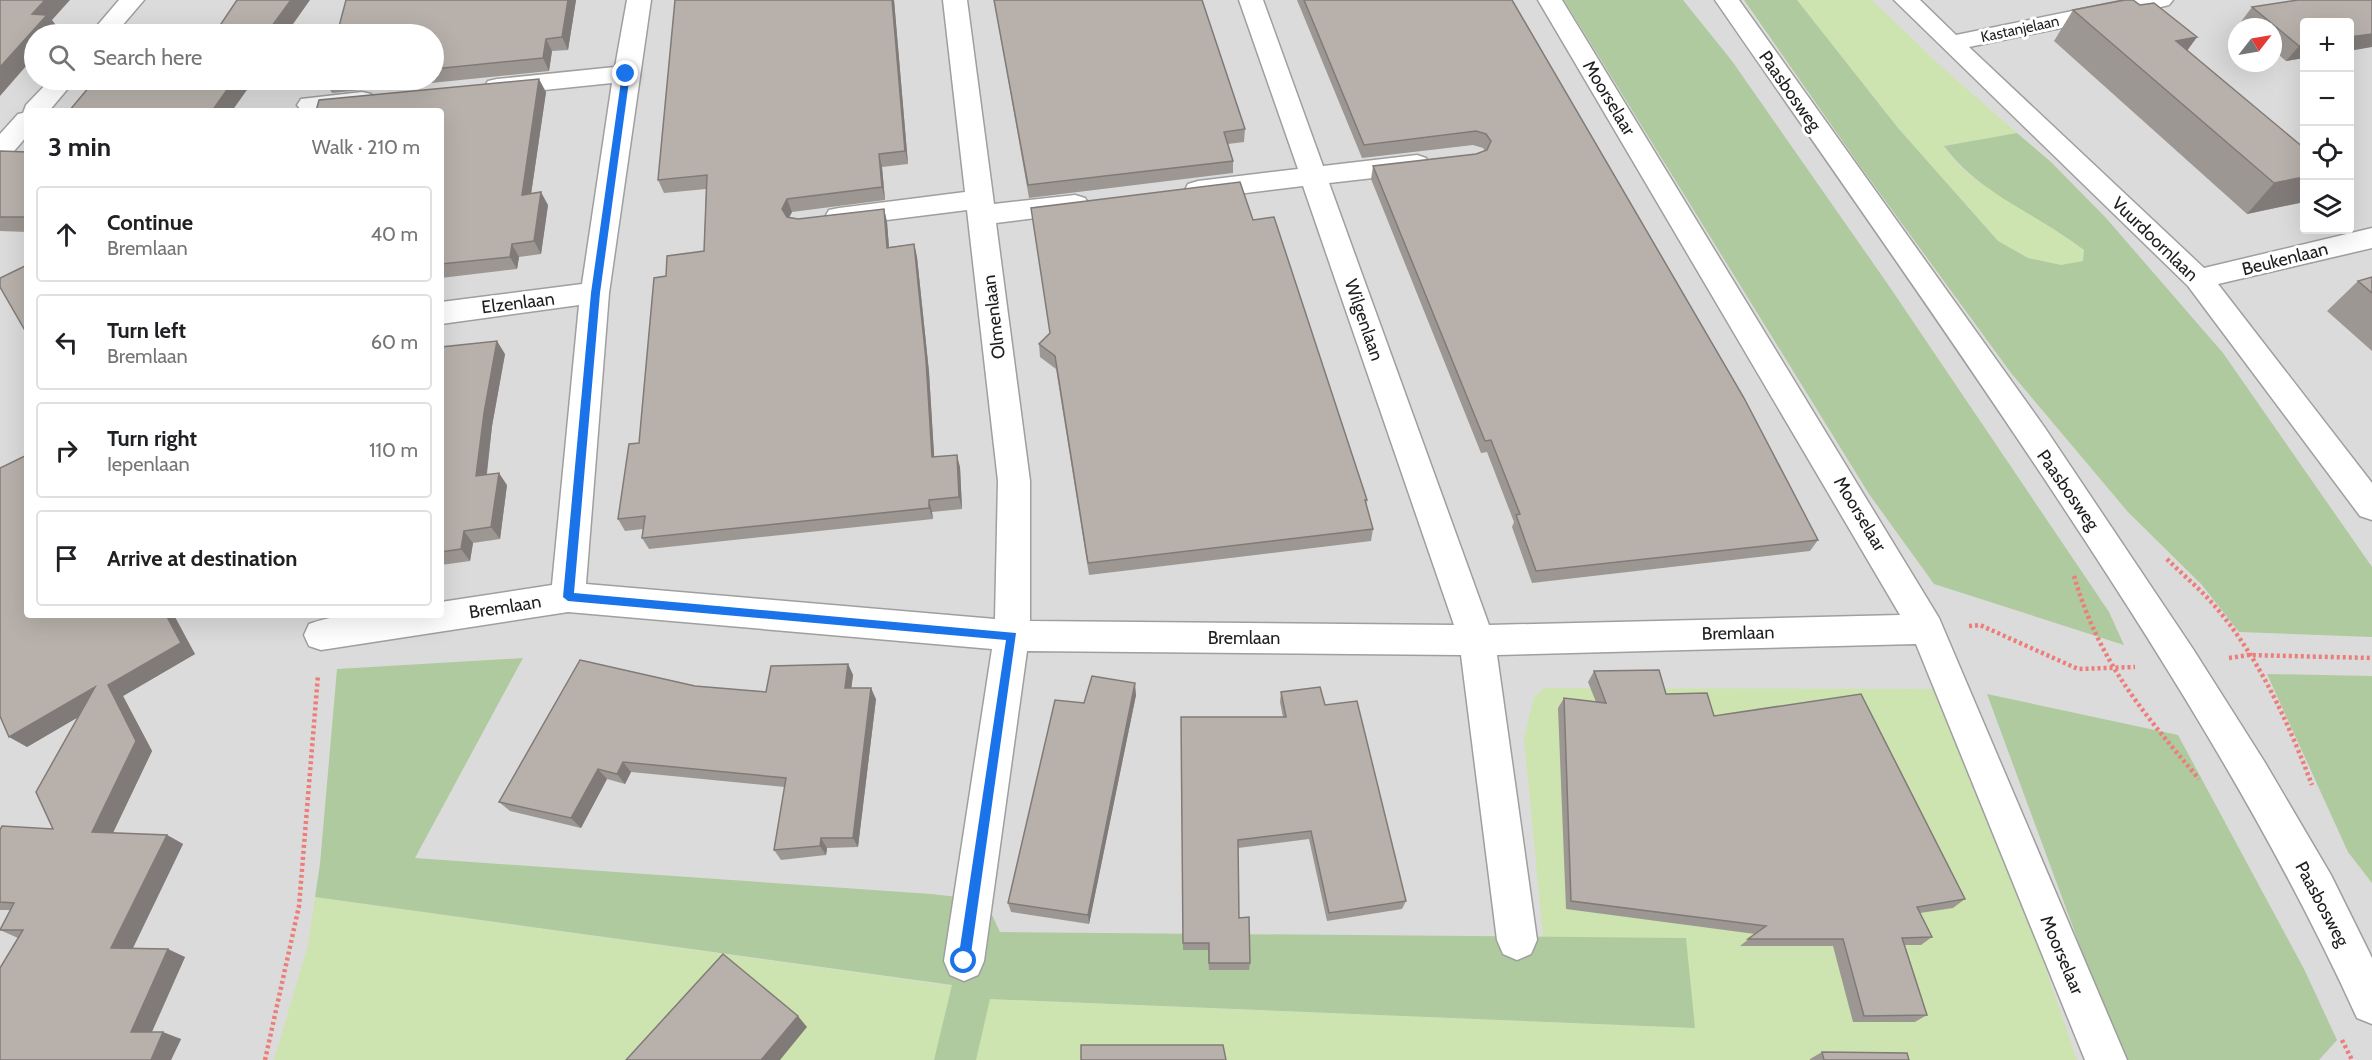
<!DOCTYPE html>
<meta charset="utf-8">
<style>
:root{--surface:#fff;--page:#f2f2f2;--text:#202124;--muted:#757577;--line:#e0e0e0}
body{margin:0;font-family:Cabin,sans-serif;background:var(--page);color:var(--text)}
.controls{position:absolute;right:18px;top:18px;display:grid;overflow:hidden;border-radius:6px;box-shadow:0 6px 24px #0002}
.controls button{width:54px;height:54px;display:grid;place-items:center;padding:0;border:0;border-bottom:2px solid var(--line);background:var(--surface);color:var(--text);font:30px sans-serif}
.compass{position:absolute;left:2228px;top:18px;width:54px;height:54px;border-radius:50%;background:var(--surface);box-shadow:0 6px 24px #0002;rotate:59deg}
.stop{position:absolute;width:18px;height:18px;margin:-14px;border:4px solid #1a73e8;border-radius:50%;background:#fff}
.stop.end{background:#1a73e8;border-color:#fff;box-shadow:0 2px 6px #0008}
.list{margin:0;padding:0;list-style:none}
h2{display:flex;justify-content:space-between;align-items:center;height:78px;margin:0;padding:0 24px;font-size:26px}
h2 small{font-size:20px;font-weight:400;color:var(--muted)}
.list li{display:grid;grid-template-columns:39px 1fr auto;gap:18px;align-items:center;box-sizing:border-box;height:96px;margin:0 12px 12px;padding:0 12px;border:2px solid var(--line);border-radius:6px}
.list b{display:block;font-size:22px;white-space:nowrap}
.list p{margin:0;font-size:20px;white-space:nowrap;color:var(--muted)}
.list em{font-size:20px;font-style:normal;color:var(--muted)}
.icon{flex:none;width:33px;height:33px;fill:none;stroke:currentColor;stroke-width:2;stroke-linecap:round;stroke-linejoin:round}
.map{position:relative;flex:none;width:2372px;height:1060px;overflow:hidden}
.search{position:absolute;background:var(--surface);box-shadow:0 6px 24px #0002;left:24px;top:24px;width:420px;height:66px;display:flex;align-items:center;gap:15px;box-sizing:border-box;padding:0 21px;border-radius:33px;color:var(--muted);font-size:22px}
.panel{position:absolute;background:var(--surface);box-shadow:0 6px 24px #0002;left:24px;top:108px;width:420px;height:510px;border-radius:6px}
.map>svg:first-child{display:block}
</style>
<div class="map">
<svg width="2372" height="1060" viewBox="0 0 2372 1060">
<rect width="100%" height="100%" fill="#eeebe5"/>
<path fill="#dcdbdb" fill-rule="evenodd" d="M0 0H2372V1060H0ZM2304 22H2350V230H2304ZM2237 27H2273V63H2237ZM34 34H434V80H34ZM27 111H441V615H27Z"/>
<path fill="#cde4b0" d="M1797 0H1872L1944 69 2017 133 1944 146C1964 179 1999 194 2031 213 2049 225 2067 237 2084 250L2083 262 2061 265 2028 258 1998 241 1898 128Z
M1544 688 1950 689 2077 1060H976L989 999 1694 1028 1685 938 1543 937 1524 738 1534 697Z
M315 897 953 986 934 1060H274L308 945Z"/>
<path fill="#aeca9e" d="M1564 0H1683L1732 61 1887 283 2109 612 2124 645 1934 584 1869 494Z
M1744 0H1797L1898 128 1998 241 2028 258 2061 265 2083 261 2084 250C2038 214 1979 194 1944 146L2017 133 2051 162 2106 218 2223 353 2372 567V637L2239 632 2202 585 2128 512 2011 373 1860 166Z
M523 658 415 858 931 894 985 900 1000 932 1686 938 1695 1028 990 999 976 1060H934L952 985 315 897 320 864 337 669Z
M2267 674 2372 676V883L2348 852Z
M1987 694 2178 735 2304 969 2337 1040 2319 1060H2122Z"/>
<g fill="none" stroke-linecap="round" stroke-linejoin="round">
<defs>
<path id="minor" d="M119 0H144L115 34H90Z
M627 0H651L609 293 586 584 995 619 998 481 967 210 839 226 829 224 825 217 829 210 839 208 965 192 943 0H967L994 204 1075 195 1085 198 1089 204 1085 210 1075 213 996 223 1030 481V621L1454 625 1303 186 1198 199 1188 196 1185 190 1188 184 1198 181 1298 169 1239 0H1263L1323 166 1417 155 1426 158 1430 164 1426 170 1417 173 1329 183 1489 625 1900 615 1538 0H1562L1939 618 2127 1060H2085L1916 644 1497 655 1537 940 1531 954 1517 960 1503 954 1497 940 1461 655 1027 651 984 961 978 975 964 981 950 975 944 961 992 649 568 612 321 650 309 646 304 635 309 624C350 609 398 615 441 615V602L552 585 579 305 441 324V302L582 284 612 83 497 95 488 93 484 87 488 81 497 79 615 67Z
M1715 0H1739L2045 428 2193 649 2264 761 2331 875 2372 958V1024L2357 1018C2275 838 2170 669 2061 504 1949 334 1831 168 1715 0Z
M1894 0H1920L1956 35 2126 0H2173L2169 5 2161 7 1969 47 2204 268 2372 228V248L2218 284 2372 483V520L2360 516 2188 286Z
M50 80H75L49 111H27V136L9 157 0 160V134L18 114 23 113 26 105Z
M362 92 371 94 375 100 371 106 331 111H302L297 105 301 99Z"/>
</defs>
<use href="#minor" stroke="#9f9f9f" stroke-width="3"/>
<path stroke="#ec7d78" stroke-width="4.5" stroke-dasharray="3 3" stroke-linecap="butt" d="M2167 559C2182 574 2199 588 2213 604 2258 655 2288 722 2312 785
M2074 576C2100 664 2142 711 2199 779
M1969 626 1980 625 2078 669 2135 667
M2229 658 2249 655 2372 658
M2342 1040 2352 1060
M265 1060 299 906 318 675"/>
<use href="#minor" fill="#fff" fill-rule="evenodd"/>
</g>
<path fill="#9d9793" d="M576 0 568 50 552 51 549 71 332 93 324 80H434V34Z
M675 0H894L908 164 882 167 885 200 792 212 789 218 798 219 884 209 887 222 889 247 914 244 917 257 929 372 934 457 960 467 962 509 932 512 933 519 649 549 642 538 643 529 625 531 618 519 639 443 666 276 704 251 706 189 664 193 658 180Z
M994 0H1202L1245 129 1244 142 1228 144 1233 161V173L1029 198Z
M1297 0H1512L1818 540 1810 551 1532 583 1512 527 1514 522 1487 452 1481 453 1371 179 1373 166 1476 154 1485 151 1483 148 1473 145 1362 158Z
M2298 0 2304 58 2286 61 2273 50V27H2245L2240 23 2252 7Z
M2140 5 2197 37 2187 51 2304 202 2247 214 2054 41 2073 10Z
M546 92 531 194 548 205 541 254 519 257 517 269 441 278V111Z
M0 151 27 152V232L0 231Z
M1253 220 1367 500 1366 504 1373 529 1371 541 1089 575 1056 369 1040 357 1039 344Z
M2372 277V351L2327 311 2358 281Z
M441 347 505 354 492 426 487 474 507 485 500 539 473 543 470 561 441 565Z
M27 455 195 654 123 696 152 751 113 833 167 835 183 844 133 948 185 957 152 1032 181 1039 171 1060H0L18 938 0 930 10 910H0V830L53 829 78 717 27 747Z
M848 664 853 675 851 688 876 699 858 847 827 848 826 855 781 860 774 850 785 787 631 772 625 784 607 779 581 828 510 811 499 802 695 686 766 692Z
M1594 671 1666 694 1714 716 1965 899 1953 908 1920 913 1932 937 1921 945H1905L1927 1015 1915 1022H1853L1833 946H1740L1755 934 1566 909 1558 708 1564 698 1596 702 1588 682Z
M1281 692 1325 705 1406 901 1402 909 1327 921 1309 839 1238 848 1239 918 1250 963 1249 970H1209L1208 950H1183L1181 717H1283L1280 702Z
M1136 695 1089 924 1011 912 1008 903 1084 703Z
M1822 1052 1909 1060H1810V1059Z"/>
<path fill="#807b78" d="M45 0H70L52 20 59 29 55 34H34V57L0 96V67L32 14Z
M291 0H310L286 34H266Z
M568 0H576L568 50 562 37Z
M892 0H894L908 164 905 151Z
M2372 34V47L2349 51V37Z
M2197 37 2174 68 2176 41Z
M546 39 552 51 549 71 543 58Z
M2304 45V58L2286 61 2299 46Z
M539 79 546 92 529 208 522 195Z
M234 80H254L232 111H212Z
M879 154 882 167 885 200 882 187Z
M2304 177V202L2247 214 2274 183Z
M541 192 548 205 541 254 534 241Z
M787 199 792 212 786 222 782 209Z
M884 209 887 222 890 261 887 248Z
M512 244 519 257 517 269 510 257Z
M914 244 917 257 929 372 935 469 932 457Z
M497 341 505 354 492 426 485 488 476 476 484 413Z
M957 455 960 467 962 509 959 497Z
M499 473 507 485 500 539 491 527Z
M929 500 932 512 933 519 929 508Z
M464 531 473 543 470 561 461 549Z
M166 615H174L195 654 123 696 152 751 109 841 92 832 108 685Z
M848 664 853 675 850 699 845 688Z
M1135 683 1136 695 1089 924 1088 915Z
M95 687 111 698 27 747 9 737Z
M871 688 876 699 858 847 853 838Z
M623 762 631 772 625 784 617 774Z
M598 769 607 779 581 828 571 818Z
M167 835 183 844 129 956 111 948Z
M821 838 827 848 826 855 820 846Z
M168 949 185 957 149 1038 131 1032Z
M798 1016 807 1027 780 1060H761Z
M163 1032 181 1039 171 1060H151Z"/>
<path fill="#b7b0ab" stroke="#807b78" stroke-width="1.5" d="M0 0H45L32 14 47 15 0 67Z
M237 0H291L266 34H149L153 29 217 30Z
M346 0H568L562 37 546 39 543 58 434 69V34H337Z
M675 0H892L905 151 879 154 882 187 787 199 782 209 787 217 798 219 884 209 887 248 914 244 926 360 932 457 957 455 959 497 929 500V508L642 538 645 516 618 519 629 444 639 443 654 278 666 276 667 256 704 251 707 175 658 180Z
M994 0H1202L1245 129 1224 132 1233 161 1028 185Z
M1304 0H1512L1744 398 1818 540 1536 571 1516 515 1520 514 1491 440 1485 441 1373 166 1476 154 1487 150 1491 141 1486 134 1476 131 1364 145Z
M2125 0H2133L2140 5 2154 3 2197 37 2176 41 2304 148V177L2274 183 2073 10Z
M2298 0H2372V34L2349 37V22H2304V45L2299 46 2252 7Z
M539 79 522 195 541 192 534 241 512 244 510 257 441 264V111H316L319 100Z
M95 80H234L212 111H69Z
M0 151 27 152V217H0Z
M1240 182 1253 220 1274 217 1367 500H1365L1373 529 1088 563 1055 356 1039 344 1050 333 1031 208Z
M27 265V334L0 287V278Z
M2372 277V293L2358 281Z
M497 341 484 413 476 476 499 473 491 527 464 531 461 549 441 552V347Z
M27 455V615H166L181 643 108 685 136 741 92 832 167 835 111 948 168 949 131 1032H163L151 1060H0V968L23 930H0L14 903 0 902V830L2 826 53 829 36 792 95 687 9 737 0 716V468Z
M580 660 695 686 766 692 771 666 848 664 845 688H871L853 838H821L820 846 774 850 786 778 623 762 617 774 598 769 571 818 499 802Z
M1659 670 1666 694 1707 693 1714 716 1861 694 1965 899 1917 907 1932 937 1902 938 1927 1015 1864 1016 1843 939H1748L1766 926 1571 901 1564 698 1606 703 1594 671Z
M1092 676 1135 683 1088 915 1008 903 1055 700 1084 703Z
M1320 687 1325 705 1357 701 1406 901 1329 913 1311 831 1238 840 1239 918 1249 917 1250 963H1209V943H1183L1181 717H1286L1281 692Z
M723 954 798 1016 761 1060H626Z
M1081 1045H1223L1226 1060H1081Z
M1822 1052 1907 1053 1909 1060H1824Z"/>
<path fill="#1a73e8" d="M626 72 630 74 600 293 574 593 1016 633 970 961 964 967 958 961 1006 640 568 601 563 597 591 293 622 74Z"/>
<g text-anchor="middle" stroke-width="6" stroke-linejoin="round" paint-order="stroke">
<g font-size="15" fill="#1e1e1e" stroke="#fff">
<text transform="translate(2020 29) rotate(-12)" y="5">Kastanjelaan</text>
</g>
<g font-size="18" fill="#1e1e1e" stroke="#fff">
<text transform="translate(1790 91) rotate(55)" y="6">Paasbosweg</text>
<text transform="translate(1609 98) rotate(59)" y="6">Moorselaar</text>
<text transform="translate(2155 239) rotate(44)" y="6">Vuurdoornlaan</text>
<text transform="translate(2285 259) rotate(-14)" y="6">Beukenlaan</text>
<text transform="translate(518 303) rotate(-7)" y="6">Elzenlaan</text>
<text transform="translate(994 317) rotate(-97)" y="6">Olmenlaan</text>
<text transform="translate(1364 320) rotate(71)" y="6">Wilgenlaan</text>
<text transform="translate(2068 490) rotate(55)" y="6">Paasbosweg</text>
<text transform="translate(1860 514) rotate(59)" y="6">Moorselaar</text>
<text transform="translate(505 607) rotate(-9)" y="6">Bremlaan</text>
<text transform="translate(1738 633) rotate(-1)" y="6">Bremlaan</text>
<text x="1244" y="644">Bremlaan</text>
<text transform="translate(2322 904) rotate(62)" y="6">Paasbosweg</text>
<text transform="translate(2062 955) rotate(67)" y="6">Moorselaar</text>
</g>
</g>
</svg>
<div class="controls">
<button>+</button>
<button>−</button>
<button><svg class="icon" aria-label="locate" viewBox="0 0 24 24"><circle cx="12" cy="12" r="6"/><path d="M12 2v4M12 18v4M2 12h4M18 12h4"/></svg></button>
<button><svg class="icon" aria-label="layers" viewBox="0 0 24 24"><path d="M12 4l9 5-9 5-9-5zM3 14l9 5 9-5"/></svg></button>
</div>
<svg class="compass" viewBox="-18 -18 36 36"><path d="M0-13l5 13h-10z" fill="#e53935"/><path d="M0 13l5-13h-10z" fill="#757577"/></svg>
<div class="stop" style="left:964px;top:961px"></div>
<div class="stop end" style="left:626px;top:74px"></div>
<div class="search"><svg class="icon" aria-label="search" viewBox="0 0 24 24"><circle cx="10" cy="10" r="6"/><path d="M15 15l6 6"/></svg>Search here</div>
<section class="panel">
<h2>3 min<small>Walk · 210 m</small></h2>
<ul class="list">
<li><svg class="icon" aria-label="ahead" viewBox="0 0 24 24"><path d="M12 20V5M6 11l6-6 6 6"/></svg><div><b>Continue</b><p>Bremlaan</p></div><em>40 m</em></li>
<li><svg class="icon" aria-label="left" viewBox="0 0 24 24"><path d="M17 20v-9H6M10 6l-5 5 5 5"/></svg><div><b>Turn left</b><p>Bremlaan</p></div><em>60 m</em></li>
<li><svg class="icon" aria-label="right" viewBox="0 0 24 24"><path d="M7 20v-9h11M14 6l5 5-5 5"/></svg><div><b>Turn right</b><p>Iepenlaan</p></div><em>110 m</em></li>
<li><svg class="icon" aria-label="arrive" viewBox="0 0 24 24"><path d="M6 21V4h12l-3 4 3 4H6"/></svg><div><b>Arrive at destination</b></div></li>
</ul>
</section>
</div>
